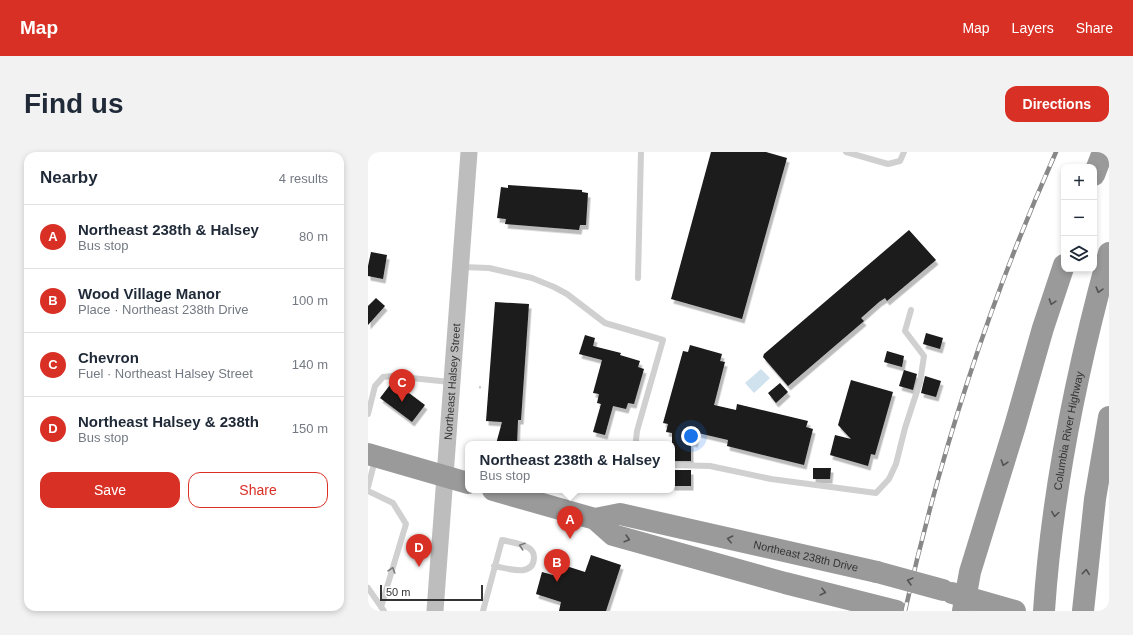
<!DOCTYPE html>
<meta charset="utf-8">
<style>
:root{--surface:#fff;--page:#f2f2f3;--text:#1f2937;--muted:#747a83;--line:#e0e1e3;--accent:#d93025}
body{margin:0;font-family:Arial,sans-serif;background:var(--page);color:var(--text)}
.controls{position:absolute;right:12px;top:12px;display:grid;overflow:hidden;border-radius:8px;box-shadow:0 2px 6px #0003}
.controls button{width:36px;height:36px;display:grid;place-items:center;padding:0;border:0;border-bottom:1px solid var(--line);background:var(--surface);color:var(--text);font:20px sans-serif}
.scale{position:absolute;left:12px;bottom:10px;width:103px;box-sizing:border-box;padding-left:4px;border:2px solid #333;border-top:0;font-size:11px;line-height:14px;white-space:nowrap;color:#333;-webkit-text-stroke:3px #fff;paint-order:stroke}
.you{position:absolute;left:323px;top:284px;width:14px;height:14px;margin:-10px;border:3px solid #fff;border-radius:50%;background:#1a73e8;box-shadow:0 0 0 6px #1a73e833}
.badge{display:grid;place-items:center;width:26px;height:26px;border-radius:50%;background:var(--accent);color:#fff;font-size:13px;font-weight:700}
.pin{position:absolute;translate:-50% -33px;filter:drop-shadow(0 1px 2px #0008)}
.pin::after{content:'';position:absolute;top:21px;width:14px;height:12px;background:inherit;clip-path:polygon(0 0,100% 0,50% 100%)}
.popup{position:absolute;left:97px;top:289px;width:210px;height:52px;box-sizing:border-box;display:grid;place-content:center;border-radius:8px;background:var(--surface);filter:drop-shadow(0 1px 3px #0005);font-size:13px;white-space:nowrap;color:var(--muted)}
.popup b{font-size:15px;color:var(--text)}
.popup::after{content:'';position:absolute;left:50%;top:100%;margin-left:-8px;border:8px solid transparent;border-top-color:var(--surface)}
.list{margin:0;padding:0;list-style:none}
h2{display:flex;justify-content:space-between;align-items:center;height:52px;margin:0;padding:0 16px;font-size:17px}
h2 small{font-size:13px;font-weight:400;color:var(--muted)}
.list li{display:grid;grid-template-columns:26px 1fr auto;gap:12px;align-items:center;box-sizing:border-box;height:64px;padding:0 16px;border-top:1px solid var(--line)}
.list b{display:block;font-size:15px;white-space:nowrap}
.list p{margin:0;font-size:13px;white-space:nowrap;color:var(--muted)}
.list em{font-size:13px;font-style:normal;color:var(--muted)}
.actions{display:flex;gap:8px;padding:12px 16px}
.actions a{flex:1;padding:9px 0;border:1px solid var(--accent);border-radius:12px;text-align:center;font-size:14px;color:var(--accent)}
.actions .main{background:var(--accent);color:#fff}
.icon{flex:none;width:22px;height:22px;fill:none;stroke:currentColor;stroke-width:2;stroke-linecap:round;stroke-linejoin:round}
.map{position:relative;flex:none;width:741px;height:459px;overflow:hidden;border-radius:12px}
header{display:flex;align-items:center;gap:24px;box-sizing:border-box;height:56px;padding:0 20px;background:var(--accent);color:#fff}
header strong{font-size:19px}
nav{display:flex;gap:22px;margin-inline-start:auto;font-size:14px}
.intro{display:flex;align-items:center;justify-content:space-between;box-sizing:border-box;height:96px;padding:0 24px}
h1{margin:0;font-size:28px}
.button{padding:10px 18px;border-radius:12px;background:var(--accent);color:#fff;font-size:14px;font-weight:700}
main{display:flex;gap:24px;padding:0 24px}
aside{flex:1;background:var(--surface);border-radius:12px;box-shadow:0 2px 6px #0003}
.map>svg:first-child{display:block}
</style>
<header>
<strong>Map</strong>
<nav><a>Map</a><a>Layers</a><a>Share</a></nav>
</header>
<div class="intro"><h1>Find us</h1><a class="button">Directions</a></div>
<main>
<aside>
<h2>Nearby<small>4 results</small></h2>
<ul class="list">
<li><span class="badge">A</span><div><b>Northeast 238th &amp; Halsey</b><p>Bus stop</p></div><em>80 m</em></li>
<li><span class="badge">B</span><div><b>Wood Village Manor</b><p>Place · Northeast 238th Drive</p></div><em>100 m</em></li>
<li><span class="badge">C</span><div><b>Chevron</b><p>Fuel · Northeast Halsey Street</p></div><em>140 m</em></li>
<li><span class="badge">D</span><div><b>Northeast Halsey &amp; 238th</b><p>Bus stop</p></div><em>150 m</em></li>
</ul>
<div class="actions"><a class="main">Save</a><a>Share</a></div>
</aside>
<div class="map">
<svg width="741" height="459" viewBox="0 0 741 459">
<defs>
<filter id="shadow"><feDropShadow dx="2.5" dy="4.5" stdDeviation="0" flood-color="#0004"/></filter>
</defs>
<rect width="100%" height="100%" fill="#fff"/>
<path fill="#cfe2ee" d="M393 217 402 226 386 241 377 231Z"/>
<path fill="#1a1a1a" filter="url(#shadow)" d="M343 0H398L419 6 374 167 303 147Z
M140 33 214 38V40L220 41 218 73H212L211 78 137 72 138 67 129 66 133 35 140 36Z
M541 78 568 108 519 149 517 146 511 150 493 166 496 169 420 234 395 205 396 202Z
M3 100 19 103 15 127 0 124V114Z
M8 146 17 154 0 173V154Z
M127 150 161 152 153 268H150L149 292H128L134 270 118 269Z
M558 181 575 186 572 197 555 192Z
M217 183 227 186 225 194 253 201 252 203 272 209 270 215 276 217 266 252 260 251 258 257 245 254 237 283 225 280 233 252 229 251 231 242 225 241 234 208 211 202Z
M322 193 354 202 352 209 357 210 346 253 368 258 369 252 440 269 438 275 445 277 436 313 359 294 360 288 330 281 327 291 323 290V309H304V281L298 280 300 272 295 271 315 199 320 200Z
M519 199 536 204 534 215 516 210Z
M536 218 549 222 545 238 531 234Z
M557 224 573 229 568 245 553 241Z
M483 228 525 240 507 303 503 302 500 314 462 303 467 283 483 287 470 273Z
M25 229 57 253 44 270 12 246Z
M412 231 420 240 408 251 400 241Z
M445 316H463L462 327H445Z
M304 318H323V334H304Z
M223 403 253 413 238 459H191L193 450 168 442 174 420 185 423 187 418 190 419 192 412 217 420Z"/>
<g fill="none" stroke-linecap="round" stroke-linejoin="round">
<path stroke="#cdcdcd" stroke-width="2.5" stroke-dasharray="2 2" stroke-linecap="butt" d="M111 235 115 236"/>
<path stroke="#d0d0d0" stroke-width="6" d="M478 0 520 12 532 9 536 0
M94 115 121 116 164 126 186 135 199 142 237 171 295 188 269 279 268 288 269 292
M270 126 273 0
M0 262 7 234 15 225 24 224 82 230
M304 313 342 314 403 327 508 341 521 327 528 312 537 276 552 230 556 204 537 179 543 158
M0 335 7 308
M0 339 25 351 38 372 13 455
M0 436 16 459
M115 459 134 388C142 390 153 391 161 396 164 398 166 402 166 406 165 426 138 416 126 414"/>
<path stroke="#bdbdbd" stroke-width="17" id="s1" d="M67 459 101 0"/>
<g stroke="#9a9a9a" stroke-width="22">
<path d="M726 23 735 0"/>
<path d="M0 302 100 331"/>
<path d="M125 338 227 367 245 383 417 431 528 459"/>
<path id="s2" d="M227 367 252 362 509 420"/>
<path d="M584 441 647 459"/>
<path d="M595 459 602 420 647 274 675 176 696 113"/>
<path id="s3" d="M676 459C684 338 709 217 741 101"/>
<path d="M715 459 727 347 741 265"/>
</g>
<defs>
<path id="rail" d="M537 459C572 302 622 147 688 0"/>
</defs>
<use href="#rail" stroke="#888" stroke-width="4.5"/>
<use href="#rail" stroke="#fff" stroke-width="3" stroke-dasharray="9" stroke-linecap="butt"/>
<path stroke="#9a9a9a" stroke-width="22" d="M509 420 575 438"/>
</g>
<defs><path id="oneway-chevron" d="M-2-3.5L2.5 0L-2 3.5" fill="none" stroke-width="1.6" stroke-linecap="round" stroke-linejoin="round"/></defs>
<g stroke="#525252">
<use href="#oneway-chevron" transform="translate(731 138) rotate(106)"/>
<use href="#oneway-chevron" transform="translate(684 150) rotate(108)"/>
<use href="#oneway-chevron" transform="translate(636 311) rotate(107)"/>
<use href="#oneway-chevron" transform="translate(687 362) rotate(98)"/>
<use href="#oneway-chevron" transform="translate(259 387) rotate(16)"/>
<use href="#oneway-chevron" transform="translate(362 387) rotate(-167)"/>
<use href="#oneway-chevron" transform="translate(718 420) rotate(-84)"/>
<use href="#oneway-chevron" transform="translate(542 429) rotate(-165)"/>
<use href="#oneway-chevron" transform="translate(455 440) rotate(14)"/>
</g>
<g stroke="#7a7a7a">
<use href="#oneway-chevron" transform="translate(154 394) rotate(-162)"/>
<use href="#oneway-chevron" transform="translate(24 418) rotate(-73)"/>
</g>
<g text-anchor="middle" stroke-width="4" stroke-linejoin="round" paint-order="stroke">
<g font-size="11" fill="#333" stroke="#fff">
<text dy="4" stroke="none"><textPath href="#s1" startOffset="230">Northeast Halsey Street</textPath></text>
<text dy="4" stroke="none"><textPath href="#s3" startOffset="182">Columbia River Highway</textPath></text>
<text dy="4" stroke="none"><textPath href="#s2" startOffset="216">Northeast 238th Drive</textPath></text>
</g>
</g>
</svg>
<div class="controls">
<button>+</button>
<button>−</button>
<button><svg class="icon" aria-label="layers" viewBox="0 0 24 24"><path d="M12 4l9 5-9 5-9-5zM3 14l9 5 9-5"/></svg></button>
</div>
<div class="scale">50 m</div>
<div class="you"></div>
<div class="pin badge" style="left:202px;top:387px">A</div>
<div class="popup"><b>Northeast 238th &amp; Halsey</b>Bus stop</div>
<div class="pin badge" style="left:189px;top:430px">B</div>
<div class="pin badge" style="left:34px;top:250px">C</div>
<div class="pin badge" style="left:51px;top:415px">D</div>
</div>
</main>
